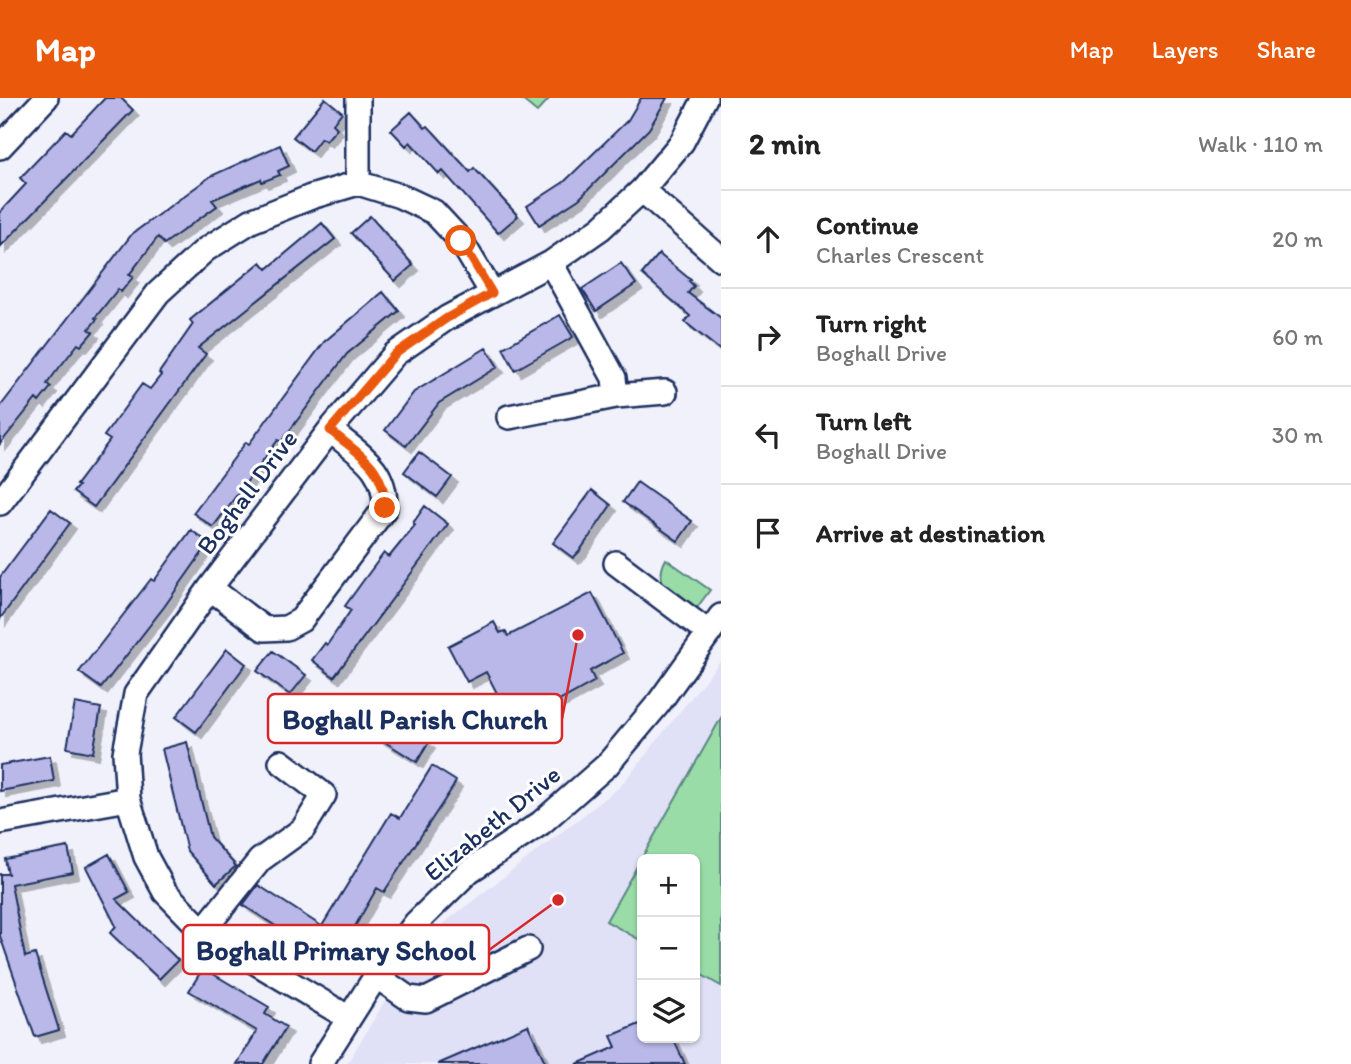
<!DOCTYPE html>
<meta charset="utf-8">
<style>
:root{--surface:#fff;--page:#f2f2f2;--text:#222;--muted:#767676;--line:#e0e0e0;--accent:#ea580c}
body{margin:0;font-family:Itim,sans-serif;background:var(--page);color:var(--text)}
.controls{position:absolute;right:21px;bottom:21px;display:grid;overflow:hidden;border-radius:10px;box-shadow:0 2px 5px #0004}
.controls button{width:63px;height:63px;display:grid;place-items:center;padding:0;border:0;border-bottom:2px solid var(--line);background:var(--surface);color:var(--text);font:35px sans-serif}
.stop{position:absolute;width:21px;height:21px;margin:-16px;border:5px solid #ea580c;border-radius:50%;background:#fff}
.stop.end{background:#ea580c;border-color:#fff;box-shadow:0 2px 7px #0008}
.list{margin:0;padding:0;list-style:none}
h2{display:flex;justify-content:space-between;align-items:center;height:91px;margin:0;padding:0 28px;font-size:30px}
h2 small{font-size:23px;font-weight:400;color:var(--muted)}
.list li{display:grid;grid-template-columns:46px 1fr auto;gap:21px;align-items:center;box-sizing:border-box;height:98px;padding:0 28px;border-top:2px solid var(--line)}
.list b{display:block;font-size:26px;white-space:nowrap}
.list p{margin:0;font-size:23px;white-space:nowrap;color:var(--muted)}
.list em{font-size:23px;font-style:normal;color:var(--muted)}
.icon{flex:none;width:38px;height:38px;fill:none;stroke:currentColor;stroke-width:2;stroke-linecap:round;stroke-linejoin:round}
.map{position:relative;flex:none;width:721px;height:966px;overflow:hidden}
header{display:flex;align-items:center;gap:42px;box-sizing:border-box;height:98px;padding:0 35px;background:var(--accent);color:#fff}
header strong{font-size:33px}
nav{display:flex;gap:38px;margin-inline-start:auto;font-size:24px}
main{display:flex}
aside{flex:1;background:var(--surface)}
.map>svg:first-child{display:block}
</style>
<header>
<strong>Map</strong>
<nav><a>Map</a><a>Layers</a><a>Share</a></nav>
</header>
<main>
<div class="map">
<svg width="721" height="966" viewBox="0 0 721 966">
<defs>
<filter id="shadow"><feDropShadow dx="6" dy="6" stdDeviation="0" flood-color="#0004"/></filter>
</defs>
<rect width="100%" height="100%" fill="#f1f1fb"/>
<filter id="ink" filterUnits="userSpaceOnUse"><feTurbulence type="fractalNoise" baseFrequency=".0143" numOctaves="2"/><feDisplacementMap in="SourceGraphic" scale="14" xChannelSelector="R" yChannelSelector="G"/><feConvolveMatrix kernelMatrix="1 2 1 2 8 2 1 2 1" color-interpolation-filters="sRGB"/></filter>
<g filter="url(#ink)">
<path fill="#e0e0f6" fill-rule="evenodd" d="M721 562V966H347L421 843 620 689ZM642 761H695V940H642Z"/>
<path fill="#99dca7" stroke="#5a8682" stroke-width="2" d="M520 0H550L537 14Z
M666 461 710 492 696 511C675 498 651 489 666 461Z
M721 620V888L695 873V761H642V843L606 823Z"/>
<path fill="#bab8e9" stroke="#1b2f5e" stroke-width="2" filter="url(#shadow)" d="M105 0H121L133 12 0 149V114L26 86 20 80 66 32 71 36Z
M325 0 342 14 333 26 337 30 326 43 321 40 311 53 293 39Z
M641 0H667L649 31 579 101 539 127 527 108 564 84 628 22Z
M411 14 425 30 428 28 470 74 474 70 518 118 498 135 443 73 439 76 410 44 406 48 391 32Z
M280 47 289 68 278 73 280 77 262 84 261 81 212 102 217 108 164 146 158 139 129 177 133 179 121 194 118 191 95 220 97 221 89 231 93 234 81 248 78 246 55 275 47 286 51 289 39 304 36 301 0 346V309L132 136 211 78Z
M370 118 413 167 395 183 351 135Z
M322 125 335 141 198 250 206 256 94 409 73 394 78 388 76 387 110 342 104 338 142 286 150 291 161 277 159 275 193 226 190 222 261 164 267 171Z
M659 156 691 182 689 183 694 188 688 195 721 220V253L685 224 690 218 642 176Z
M621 165 636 186 596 213 582 191Z
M383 194 399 213 347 256 281 344 278 342 213 429 193 415 246 344 249 346 324 244Z
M560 217 573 239 515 272 503 250Z
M486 250 498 269 439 305 406 348 385 332 414 294Z
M419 354 452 379 437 399 404 374Z
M637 384 692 423 678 443 623 404Z
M592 392 611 407 579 454 573 460 553 445Z
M425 408 448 426 334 579 312 562 325 545 327 547 351 512 345 508 363 483 384 455 389 459 415 427 413 425Z
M51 411 70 425 0 521V479Z
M191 432 209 445 164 509 101 590 79 574 151 481 154 483Z
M592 495 623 555 590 573 595 583 514 628 486 574 467 584 448 548 494 524 500 535 505 533 508 538Z
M227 551 246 566 196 634 176 619Z
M273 553 306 577 290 597 257 573Z
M75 605 101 610 93 655 67 650Z
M380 615 429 644 417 664 369 634Z
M187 644 210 739 236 768 216 786 187 753 162 651Z
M50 658 54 683 0 693V667Z
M432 668 456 683 453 689 384 794 377 790 350 837 347 835 344 842 322 828 391 715 400 720Z
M68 749 73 774 11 786 25 859 35 856 59 932 35 939 0 838V776H8L5 761Z
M109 756 129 794 116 801 178 862 159 881 110 835 116 828 86 769Z
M258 787 326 831 313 852 243 807Z
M203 870 269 909 265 916 286 929 263 966H237L257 933 189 893Z
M642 925V940H673L685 966H577L616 949 611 938Z
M528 927 546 966H438Z"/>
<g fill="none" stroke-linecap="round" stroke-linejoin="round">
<defs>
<path id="minor" d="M0 49 46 0
M358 85V0
M642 92 721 161
M616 298 665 294
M509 319 616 298 614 280 551 165
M0 405 158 195 205 152 251 123 311 99 358 85 400 98 434 114 461 143 492 195
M616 465 709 535
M210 490 264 531 286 530 301 522 385 410C386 368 359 357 330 332
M0 724 128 701
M203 833 260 762 303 731 324 697 281 664
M376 878 408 900 426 902 528 851
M349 920 203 833 165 794 146 759 128 701 125 655 136 596 210 490 330 332 395 256 447 220 551 165 601 130 642 92 682 44 705 0
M320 966 376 878 416 825 469 773 541 725 607 667 658 606 721 518"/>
</defs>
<use href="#minor" stroke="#1b2f5e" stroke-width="28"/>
<use href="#minor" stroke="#fff" stroke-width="23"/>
</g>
</g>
<g fill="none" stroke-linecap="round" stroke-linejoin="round" filter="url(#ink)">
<path stroke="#ea580c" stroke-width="9" d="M385 410C386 368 359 357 330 332L395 256 447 220 492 195 461 143"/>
</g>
<g text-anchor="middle" stroke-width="6" stroke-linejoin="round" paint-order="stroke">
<g font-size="26" fill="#1b2f5e" stroke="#fff">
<text transform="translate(247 394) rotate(-53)" y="9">Boghall Drive</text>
<text transform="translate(492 725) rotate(-39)" y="9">Elizabeth Drive</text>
</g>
</g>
<path fill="none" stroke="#d62828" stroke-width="2.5" d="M578 537L562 621M558 802L489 852"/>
<g fill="#d62828" stroke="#fff" stroke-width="2.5">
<circle cx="578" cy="537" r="7"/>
<circle cx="558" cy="802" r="7"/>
</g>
<g fill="#fff" stroke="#d62828" stroke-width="2.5">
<rect x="268" y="596" width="294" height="49" rx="7"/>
<rect x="183" y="827" width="306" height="49" rx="7"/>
</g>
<g font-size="28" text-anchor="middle" font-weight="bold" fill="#1b2f5e">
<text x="415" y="631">Boghall Parish Church</text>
<text x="336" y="862">Boghall Primary School</text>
</g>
</svg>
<div class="controls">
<button>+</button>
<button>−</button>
<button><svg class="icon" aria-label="layers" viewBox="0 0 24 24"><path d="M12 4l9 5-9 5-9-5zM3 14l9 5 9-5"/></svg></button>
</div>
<div class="stop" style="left:461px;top:143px"></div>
<div class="stop end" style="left:385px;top:410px"></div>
</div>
<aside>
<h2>2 min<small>Walk · 110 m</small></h2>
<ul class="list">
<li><svg class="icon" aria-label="ahead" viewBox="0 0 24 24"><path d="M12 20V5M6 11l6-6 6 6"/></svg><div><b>Continue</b><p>Charles Crescent</p></div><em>20 m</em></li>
<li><svg class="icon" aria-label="right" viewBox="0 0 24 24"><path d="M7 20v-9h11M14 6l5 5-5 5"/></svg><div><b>Turn right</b><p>Boghall Drive</p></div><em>60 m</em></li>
<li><svg class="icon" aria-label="left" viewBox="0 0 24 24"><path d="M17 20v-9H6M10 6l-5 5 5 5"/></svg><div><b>Turn left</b><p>Boghall Drive</p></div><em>30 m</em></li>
<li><svg class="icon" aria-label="arrive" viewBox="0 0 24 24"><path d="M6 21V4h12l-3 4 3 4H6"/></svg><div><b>Arrive at destination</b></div></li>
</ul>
</aside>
</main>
